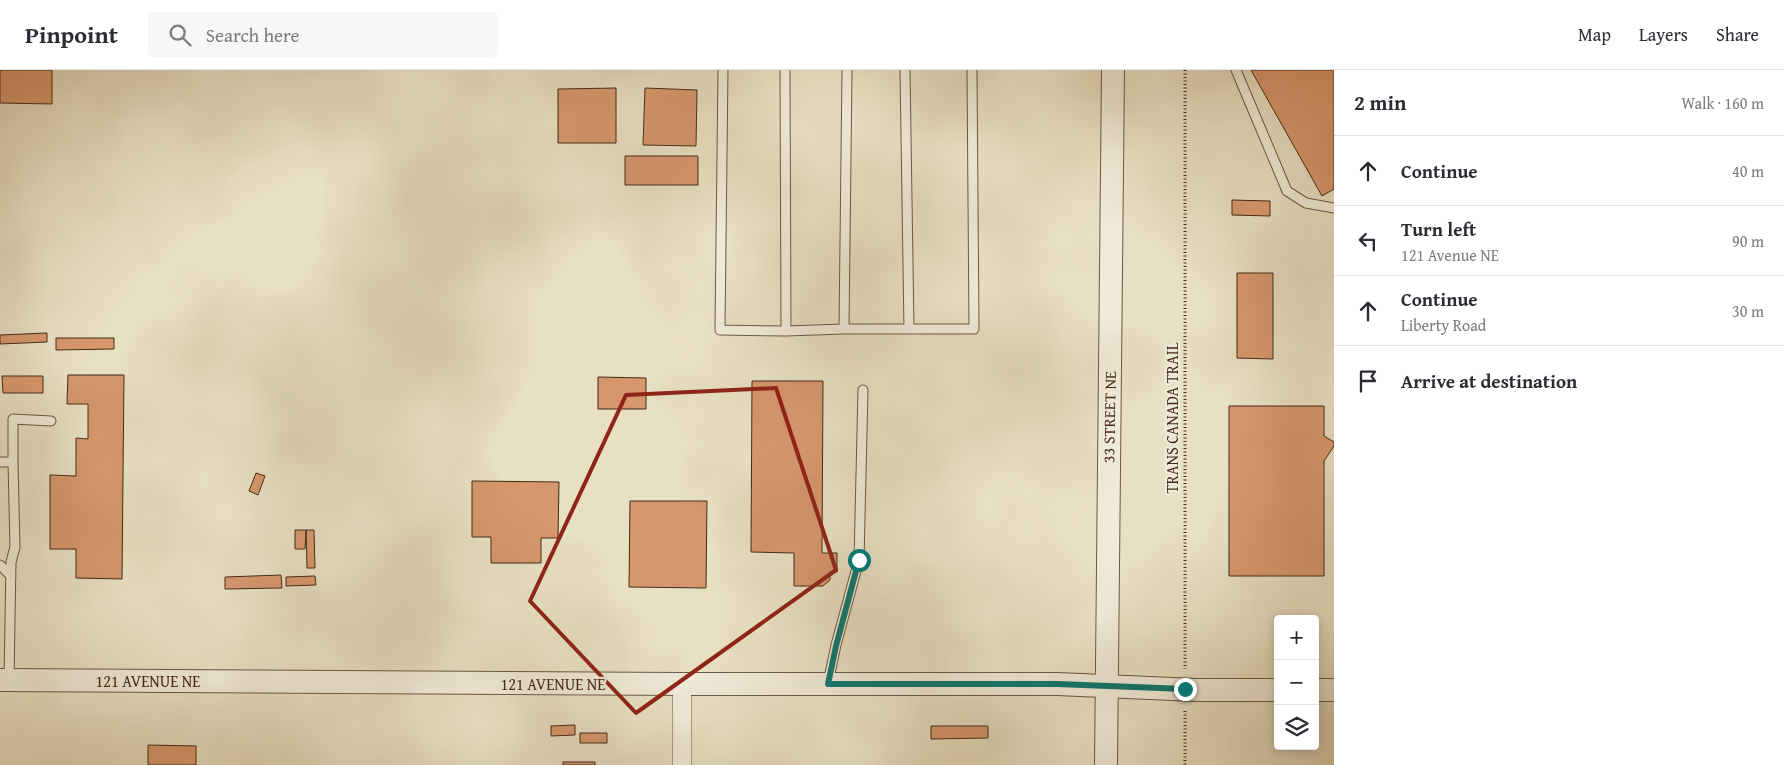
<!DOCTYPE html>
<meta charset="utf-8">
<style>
:root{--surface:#fff;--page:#f7f7f7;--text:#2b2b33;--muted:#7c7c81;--line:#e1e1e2}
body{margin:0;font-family:"Gentium Book Plus",serif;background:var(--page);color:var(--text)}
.controls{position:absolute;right:15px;bottom:15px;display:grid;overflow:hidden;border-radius:5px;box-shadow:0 2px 8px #0003}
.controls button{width:45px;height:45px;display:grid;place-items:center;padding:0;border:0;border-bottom:1px solid var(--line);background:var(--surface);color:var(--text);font:25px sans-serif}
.stop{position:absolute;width:15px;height:15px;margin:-11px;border:4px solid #0f766e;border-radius:50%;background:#fff}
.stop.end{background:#0f766e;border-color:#fff;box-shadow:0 1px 5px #0008}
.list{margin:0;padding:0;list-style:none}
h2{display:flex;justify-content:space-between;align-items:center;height:65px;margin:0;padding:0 20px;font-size:21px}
h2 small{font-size:16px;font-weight:400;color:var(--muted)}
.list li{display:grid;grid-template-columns:32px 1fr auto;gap:15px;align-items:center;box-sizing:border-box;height:70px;padding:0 20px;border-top:1px solid var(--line)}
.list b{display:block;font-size:19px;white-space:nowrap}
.list p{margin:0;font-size:16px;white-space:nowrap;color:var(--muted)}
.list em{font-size:16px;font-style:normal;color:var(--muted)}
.icon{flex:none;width:28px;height:28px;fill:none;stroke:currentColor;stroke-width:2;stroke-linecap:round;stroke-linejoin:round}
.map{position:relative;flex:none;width:1334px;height:695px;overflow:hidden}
header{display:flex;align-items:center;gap:30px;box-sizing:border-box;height:70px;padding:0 25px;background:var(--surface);border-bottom:1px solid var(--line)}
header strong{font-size:24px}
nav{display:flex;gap:28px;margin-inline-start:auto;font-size:18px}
.search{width:350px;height:45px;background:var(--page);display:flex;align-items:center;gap:12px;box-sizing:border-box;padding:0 18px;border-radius:5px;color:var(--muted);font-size:19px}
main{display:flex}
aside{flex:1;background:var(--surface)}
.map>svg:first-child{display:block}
</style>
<header>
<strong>Pinpoint</strong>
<div class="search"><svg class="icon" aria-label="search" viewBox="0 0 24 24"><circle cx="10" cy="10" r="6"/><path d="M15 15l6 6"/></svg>Search here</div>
<nav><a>Map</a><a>Layers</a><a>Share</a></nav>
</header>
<main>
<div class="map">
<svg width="1334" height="695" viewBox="0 0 1334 695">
<rect width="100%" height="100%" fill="#e8e0c3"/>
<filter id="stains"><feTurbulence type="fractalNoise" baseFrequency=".004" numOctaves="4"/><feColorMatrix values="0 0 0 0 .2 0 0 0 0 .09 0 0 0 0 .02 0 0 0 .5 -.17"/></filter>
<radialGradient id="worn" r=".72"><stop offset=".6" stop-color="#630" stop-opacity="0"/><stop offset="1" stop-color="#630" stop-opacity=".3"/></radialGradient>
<path fill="#d7976c" stroke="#432b18" d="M0 0H52V34L0 33Z
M1251 0H1334V119L1322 126Z
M616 18V73H558V19Z
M645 18 697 20 696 76 643 75Z
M625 86H698V115H625Z
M1232 130 1270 131V146L1232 145Z
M1237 203H1273V289L1237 288Z
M47 263V272L0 274V265Z
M56 268H114V279L56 280Z
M68 305H124L122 509 76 508V479H50V405L76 406V368L88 369V334H67Z
M2 306H43V323H3Z
M598 307 646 308V339H598Z
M752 311H823L822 483H837V502H830V510L823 516H794V483L751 482Z
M1229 336H1324V366L1334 372V376L1324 391V506H1229Z
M256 403 265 406 258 425 249 421Z
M472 411 559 412 558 468H541V493H491V467H472Z
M630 431H707L706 518 629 517Z
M295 460H306L305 479H295Z
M306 460H314L315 498H307Z
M281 505 282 518 225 519V507Z
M315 506 316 515 286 516V507Z
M575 655V665L551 666V656Z
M931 656H988V668L931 669Z
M580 663H607V673H580Z
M148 675 196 676V695H148Z
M563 692H595V695H563Z"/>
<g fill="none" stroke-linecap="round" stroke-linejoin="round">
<defs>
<path id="service" d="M723 0 720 260 786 261 785 0
M847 0 844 259H974L972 0
M905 0 909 259
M1236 0 1287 121 1306 133 1334 138
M786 261 844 259
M0 392H13L15 477 11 492 9 610
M13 392V349L51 351
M0 495 11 506
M828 613 836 575 859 490 863 320"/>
<path id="minor" d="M682 614V695"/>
<path id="tertiary" d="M0 610 682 614H1057L1196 620H1278
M1315 620H1334
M1106 695 1113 0"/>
</defs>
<use href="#service" stroke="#6c5843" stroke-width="11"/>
<use href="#minor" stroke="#6c5843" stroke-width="19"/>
<use href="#tertiary" stroke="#6c5843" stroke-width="24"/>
<path stroke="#432b18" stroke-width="3" stroke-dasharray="1 2.5" stroke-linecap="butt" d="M1185 0V599
M1185 641V695"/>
<use href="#service" stroke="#f0ebd8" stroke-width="9"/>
<use href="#minor" stroke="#f0ebd8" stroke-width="18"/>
<use href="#tertiary" stroke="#f0ebd8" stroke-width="22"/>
</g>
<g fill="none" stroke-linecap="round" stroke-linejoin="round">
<path stroke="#0f766e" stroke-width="6" d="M859 490 836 576 828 614H1057L1185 619"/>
</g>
<path fill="none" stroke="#8f2418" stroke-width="4" stroke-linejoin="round" d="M776 318 836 500 636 643 530 531 626 325Z"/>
<g text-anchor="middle" stroke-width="4.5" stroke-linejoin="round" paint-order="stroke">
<g font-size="16" fill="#432b18" stroke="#f0ebd8">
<text transform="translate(1109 347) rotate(-89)" y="6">33 STREET NE</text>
<text transform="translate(1172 348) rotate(-90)" y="6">TRANS CANADA TRAIL</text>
<text x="148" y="617">121 AVENUE NE</text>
<text x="553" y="620">121 AVENUE NE</text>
</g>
</g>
<rect width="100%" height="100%" filter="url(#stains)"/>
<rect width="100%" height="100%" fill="url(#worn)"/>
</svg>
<div class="controls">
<button>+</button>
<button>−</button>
<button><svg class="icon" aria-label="layers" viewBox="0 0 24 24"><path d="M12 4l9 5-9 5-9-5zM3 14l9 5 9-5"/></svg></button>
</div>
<div class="stop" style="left:859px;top:490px"></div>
<div class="stop end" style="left:1185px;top:619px"></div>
</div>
<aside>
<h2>2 min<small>Walk · 160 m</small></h2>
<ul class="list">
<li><svg class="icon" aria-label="ahead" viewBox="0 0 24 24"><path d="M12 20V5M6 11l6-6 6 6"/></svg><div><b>Continue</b></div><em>40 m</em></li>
<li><svg class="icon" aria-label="left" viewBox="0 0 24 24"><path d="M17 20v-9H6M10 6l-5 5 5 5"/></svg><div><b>Turn left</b><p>121 Avenue NE</p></div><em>90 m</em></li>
<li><svg class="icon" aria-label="ahead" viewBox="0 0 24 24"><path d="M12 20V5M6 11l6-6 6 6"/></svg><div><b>Continue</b><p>Liberty Road</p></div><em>30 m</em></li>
<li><svg class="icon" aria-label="arrive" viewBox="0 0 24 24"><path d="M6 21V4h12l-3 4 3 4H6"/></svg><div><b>Arrive at destination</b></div></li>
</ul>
</aside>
</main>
